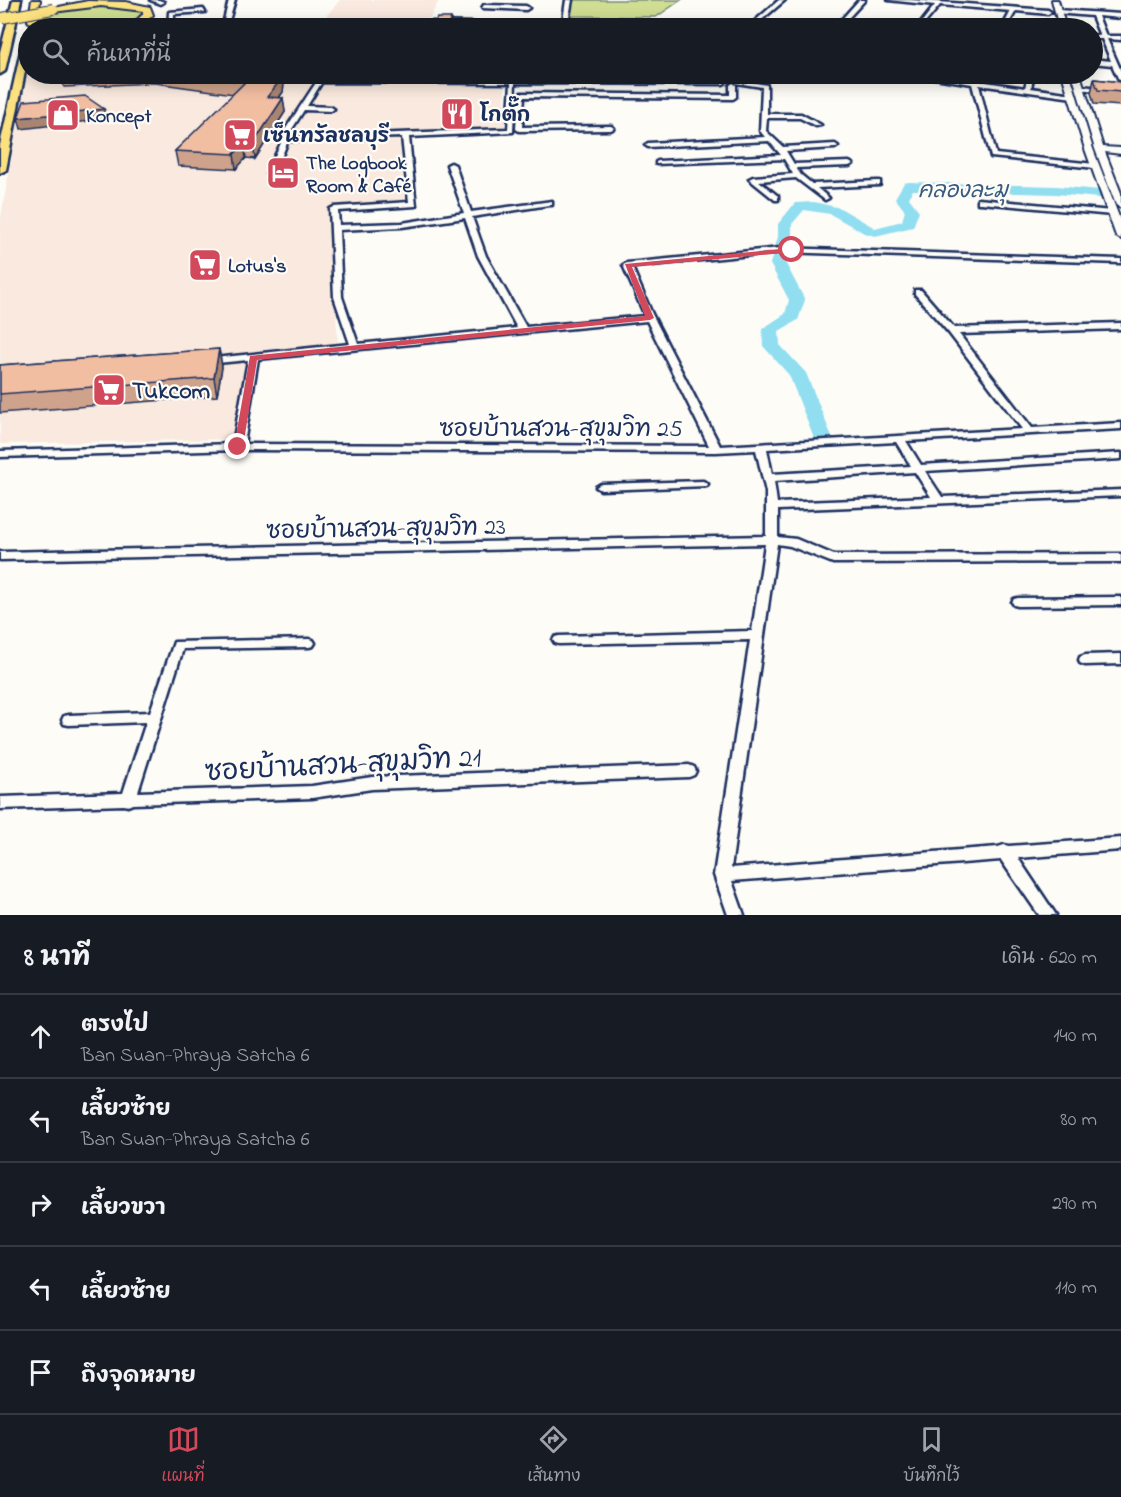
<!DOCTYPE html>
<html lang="th">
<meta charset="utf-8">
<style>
:root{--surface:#171b24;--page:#20242c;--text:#f1f3f6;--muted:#9ea1a6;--line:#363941;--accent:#d1495b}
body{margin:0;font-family:"Indie Flower","Playpen Sans Thai",sans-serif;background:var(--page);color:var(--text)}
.stop{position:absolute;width:18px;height:18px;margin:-14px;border:4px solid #d1495b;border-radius:50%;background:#fff}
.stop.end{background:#d1495b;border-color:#fff;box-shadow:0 2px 6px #0008}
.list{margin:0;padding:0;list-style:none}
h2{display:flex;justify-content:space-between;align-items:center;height:78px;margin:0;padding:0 24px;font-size:26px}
h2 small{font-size:20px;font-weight:400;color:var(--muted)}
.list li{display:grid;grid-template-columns:39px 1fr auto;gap:18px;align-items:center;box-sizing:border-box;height:84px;padding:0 24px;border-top:2px solid var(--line)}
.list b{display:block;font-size:22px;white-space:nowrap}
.list p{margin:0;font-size:20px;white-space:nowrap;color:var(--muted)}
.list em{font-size:20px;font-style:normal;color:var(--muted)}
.icon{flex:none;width:33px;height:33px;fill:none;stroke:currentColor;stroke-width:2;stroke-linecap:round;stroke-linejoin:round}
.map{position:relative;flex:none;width:1121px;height:915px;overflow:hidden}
.search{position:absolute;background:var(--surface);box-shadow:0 3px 15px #0003;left:18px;right:18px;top:18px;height:66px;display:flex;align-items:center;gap:15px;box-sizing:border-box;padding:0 21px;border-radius:33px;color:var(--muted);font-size:22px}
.sheet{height:498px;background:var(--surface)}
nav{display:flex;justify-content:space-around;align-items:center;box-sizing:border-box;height:84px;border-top:2px solid var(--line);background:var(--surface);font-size:16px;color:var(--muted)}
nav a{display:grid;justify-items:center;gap:3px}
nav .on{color:var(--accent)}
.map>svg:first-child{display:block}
</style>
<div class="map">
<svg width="1121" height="915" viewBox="0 0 1121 915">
<rect width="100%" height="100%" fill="#fdfcf7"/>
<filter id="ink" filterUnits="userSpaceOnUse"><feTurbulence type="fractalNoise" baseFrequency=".0167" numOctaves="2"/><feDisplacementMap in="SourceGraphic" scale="12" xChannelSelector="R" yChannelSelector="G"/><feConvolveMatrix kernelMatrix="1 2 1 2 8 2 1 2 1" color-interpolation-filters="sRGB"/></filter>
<g filter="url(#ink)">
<path fill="#f9e9de" d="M340 0H439L425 28H316Z
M28 69V74H321L316 82 505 86V133L399 136 405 204 328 208 338 344 247 353 232 439 0 444V222Z
M328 74H425L422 81 324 79Z"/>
<path fill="#cfde92" stroke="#758678" stroke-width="1.5" d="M573 0H681L656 17 570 16Z
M93 3 141 9 144 14C128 36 72 28 47 28L41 25V12Z"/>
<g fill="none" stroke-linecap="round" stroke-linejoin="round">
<path fill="#91def0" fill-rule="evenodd" d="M909 182 1056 186 1121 192V200L1056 194 913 190 909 198 919 211 913 227 875 236 864 233 830 214 804 210 792 224V237L786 264 805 300 798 320 779 331 780 345 806 373 832 437 829 441H815L789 375 763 346 762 329 785 314 789 300 770 264 778 237V224L795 203 814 202 840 208 875 228 902 221 905 211 895 198 904 183Z"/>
<defs>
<path id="street" d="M150 0H159L164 2 161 4Z
M229 0H235L227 28H222Z
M566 0H572L567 28H562Z
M779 0H785L752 28H747Z
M859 0H865L839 28H834Z
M888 0H911L1048 10 1051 12 1048 14 1016 11 1006 28H1002L1011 11 940 5 921 28H917L935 5Z
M484 5 526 6 529 8 526 10 482 8Z
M203 9 205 12 174 14V28H168L169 12Z
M1057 10 1121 14V18L1098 16 1106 36H1121V40L1107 39 1121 71V80L1118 78 1112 65 1092 63V59L1111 61 1102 39H1092V35L1100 36 1092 16 1055 13Z
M432 22 475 23 478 25 475 27 430 25Z
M910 74H922L973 80 977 74H983L979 81 1025 88 1028 74H1034L1031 88 1073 94 1076 96 1073 98 979 85 996 154 1095 164 1099 166 1095 168 991 157 972 84Z
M321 75H325V78L725 81V83L723 84 515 83 513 132 409 137 416 206 338 211 339 225 402 223 464 213 447 165 451 163 455 165 471 212 552 201V205H549L472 217 486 256 526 327 645 316 623 265 627 263 781 248 1121 259V263L781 252 632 267 652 314 720 446 1022 429 949 333 915 294V290H921L954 328 1121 323V329L959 334 1032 428 1121 423V429L906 441 921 465 1121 453V459L925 471 942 497 1121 490V496L778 510V537L796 539 834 555 1121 554V562L833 563 790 546 777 544 731 868 998 847 1004 845 1009 846 1121 838V850L1018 858 1056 915H1039L1001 860 732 881 744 915H728L714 875 750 640 559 644 555 643 553 640 555 637 559 636 752 631 765 544 0 560V552L766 536V492L756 450 716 452 238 450 0 457V451L233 444 248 360 207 364 204 363 202 361 204 359 350 344 334 297 330 209 334 207 409 202 402 137 286 141 287 143 275 173 268 175 267 173 281 143 279 139ZM322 82 511 83 508 129 287 137 304 110 331 111 334 109 331 107 307 106ZM465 218 478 256 517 328 358 344 342 297 339 230 402 227ZM647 321 709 446 244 444 258 359ZM896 442 911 466 772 474 767 449ZM915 472 931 497 777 503 774 481Z
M738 80 767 85V114H801L821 125 816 126 800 118H767L766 131 783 147 835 144 838 146 835 148 786 151 794 164 849 162 853 164 849 166 796 168 801 175 812 184 877 181H880V185L817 188 829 198 825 200 796 178 759 181 778 196V200H775L749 179 753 177 793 174 784 159 656 164V162L658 161 781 155 769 141 648 147 645 145 648 143 765 137 760 131 762 87 736 83V81Z
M733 83 736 85V97L733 99 524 97 522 127 611 126 614 128 611 130 519 131 516 129 518 95 521 93 730 95V85Z
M1081 86 1121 90V94L1079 89V87Z
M978 199 1112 211 1116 213 1112 215 981 203H978Z
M703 481 708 484 707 486 601 490 596 487 601 484Z
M1121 597V605L1018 606 1014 605 1012 602 1014 599 1018 598Z
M309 639 313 640 315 643 313 646 309 647 183 649 138 792 312 786 372 777 689 765 694 767 696 771 694 775 689 777 372 789 312 798 133 804 128 806 124 805 0 809V797L123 793 146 722 69 725 64 724 62 720 64 716 69 715 150 712 174 642Z
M1121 654V664L1085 665 1080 663 1079 660 1080 657 1085 655Z"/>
<path id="secondary" d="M1052 0H1058L1066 28H1059Z
M1062 74H1070L1093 149 1121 222V239L1116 236 1085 149Z
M1072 74H1080L1103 147 1121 148V154L1105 152 1121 193V208L1116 205 1095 149Z"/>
<path id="primary" d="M13 0H21L5 71 0 74V52Z
M28 34V56L6 170 0 173V145L24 37Z"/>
<path id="highway" d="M32 0H40L38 20 45 28H36L28 21Z
M88 1 126 2 150 7 153 15 142 25 118 28 136 21 143 14V11L101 6 53 12 49 9Z
M0 56 5 59 6 65 1 68Z"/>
</defs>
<use href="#street" stroke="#1b2f5e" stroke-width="5"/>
<use href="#secondary" stroke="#1b2f5e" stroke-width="4"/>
<use href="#primary" stroke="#1b2f5e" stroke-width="5"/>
<use href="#highway" stroke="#1b2f5e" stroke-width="4"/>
<use href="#street" fill="#fdfcf7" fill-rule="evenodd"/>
<use href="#secondary" fill="#fdfcf7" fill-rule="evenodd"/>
<use href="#primary" fill="#fbe180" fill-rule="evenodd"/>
<use href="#highway" fill="#fbe180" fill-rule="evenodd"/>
<defs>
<path id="highway-bridge" d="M2 18 53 9"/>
</defs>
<use href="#highway-bridge" stroke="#1b2f5e" stroke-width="12" stroke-linecap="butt"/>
<use href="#highway-bridge" stroke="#fbe180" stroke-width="10"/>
</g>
<path fill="#cfa38b" stroke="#1b2f5e" stroke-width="1.5" d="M61 74H283L284 83 283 92 279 98H283L285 112 255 159 246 158 236 169 178 166 175 151 234 94 155 83 64 87Z
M1094 79 1121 82V106L1094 104 1091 93Z
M469 99V109L468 118H445L444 107Z
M219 349 222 367 217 396 0 413V365Z"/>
<path fill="#a98571" stroke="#1b2f5e" stroke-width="1.5" d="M451 18 452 28H447Z
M282 74H283L284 83 283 92 269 111 267 97Z
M283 98 285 112 255 159 253 144Z
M469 99V109L468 118V107Z
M104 109 106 119 21 129 18 118Z
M244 144 246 158 236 169 234 154Z
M219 349 222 367 217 396 214 378Z"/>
<path fill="#f1bea2" stroke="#1b2f5e" stroke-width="1.5" d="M437 18H451L447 28H432Z
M180 74H282V78L267 97 283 98 253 144H244L234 154 175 151 245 82Z
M1094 79 1121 82V92L1098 90Z
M85 96 104 109 18 118 24 101Z
M446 99H469L468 107H444Z
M219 349 214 378 0 394V365Z"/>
</g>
<path fill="#d1495b" d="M792 248 795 252 632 267 654 318 650 320 257 360 243 447 238 450 234 447 250 356 645 316 625 264Z"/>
<defs>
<symbol id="restaurant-square" viewBox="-11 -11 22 22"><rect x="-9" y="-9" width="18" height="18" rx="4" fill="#d1495b" stroke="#fdfcf7"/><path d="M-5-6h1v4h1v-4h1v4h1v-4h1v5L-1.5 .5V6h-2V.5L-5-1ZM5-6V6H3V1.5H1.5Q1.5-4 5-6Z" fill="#fff"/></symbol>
<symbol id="shop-square" viewBox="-11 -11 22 22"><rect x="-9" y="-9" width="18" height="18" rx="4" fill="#d1495b" stroke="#fdfcf7"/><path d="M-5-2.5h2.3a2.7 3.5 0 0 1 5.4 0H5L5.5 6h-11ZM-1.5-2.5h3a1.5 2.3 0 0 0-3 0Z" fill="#fff"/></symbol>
<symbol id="supermarket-square" viewBox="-11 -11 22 22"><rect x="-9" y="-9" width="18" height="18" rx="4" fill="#d1495b" stroke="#fdfcf7"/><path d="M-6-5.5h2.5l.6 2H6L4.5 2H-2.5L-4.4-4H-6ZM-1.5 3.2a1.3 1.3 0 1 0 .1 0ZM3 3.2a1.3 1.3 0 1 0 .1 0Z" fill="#fff"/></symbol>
<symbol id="hotel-square" viewBox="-11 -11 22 22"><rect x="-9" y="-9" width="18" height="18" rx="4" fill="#d1495b" stroke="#fdfcf7"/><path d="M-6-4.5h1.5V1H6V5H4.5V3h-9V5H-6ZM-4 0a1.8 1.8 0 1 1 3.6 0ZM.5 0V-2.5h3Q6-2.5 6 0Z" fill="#fff"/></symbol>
</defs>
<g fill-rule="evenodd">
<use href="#restaurant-square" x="438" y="95" width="38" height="38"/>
<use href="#shop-square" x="44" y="96" width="38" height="38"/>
<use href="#supermarket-square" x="221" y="116" width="38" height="38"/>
<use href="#hotel-square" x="264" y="154" width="38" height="38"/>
<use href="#supermarket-square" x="186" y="246" width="38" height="38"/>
<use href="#supermarket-square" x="90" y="371" width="38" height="38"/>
</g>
<g text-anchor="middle" stroke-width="4.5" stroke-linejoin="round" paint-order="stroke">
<g font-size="20" font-weight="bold" fill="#1b2f5e" stroke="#fdfcf7" text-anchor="start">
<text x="480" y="121">โกตั๊ก</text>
<text x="86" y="122">Koncept</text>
<text x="263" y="142">เซ็นทรัลชลบุรี</text>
<text x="306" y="169">The Logbook<tspan x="306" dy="23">Room &amp; Café</tspan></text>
<text x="228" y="272">Lotus's</text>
</g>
<g font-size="22" font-style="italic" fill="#385b82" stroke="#fdfcf7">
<text x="963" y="197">คลองละมุ</text>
</g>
<g font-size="24" font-weight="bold" fill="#1b2f5e" stroke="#fdfcf7" text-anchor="start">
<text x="132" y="398">Tukcom</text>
</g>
<g font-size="24" fill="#1b2f5e" stroke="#fdfcf7">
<text x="561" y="436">ซอยบ้านสวน-สุขุมวิท 25</text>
<text transform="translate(386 528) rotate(-1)" y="8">ซอยบ้านสวน-สุขุมวิท 23</text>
</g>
<g font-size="28" fill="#1b2f5e" stroke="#fdfcf7">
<text transform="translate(343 763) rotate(-3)" y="10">ซอยบ้านสวน-สุขุมวิท 21</text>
</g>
</g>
</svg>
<div class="stop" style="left:792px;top:250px"></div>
<div class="stop end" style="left:238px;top:447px"></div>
<div class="search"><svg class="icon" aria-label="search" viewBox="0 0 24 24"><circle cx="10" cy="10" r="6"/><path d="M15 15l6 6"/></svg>ค้นหาที่นี่</div>
</div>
<section class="sheet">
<h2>8 นาที<small>เดิน · 620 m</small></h2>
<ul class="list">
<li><svg class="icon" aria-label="ahead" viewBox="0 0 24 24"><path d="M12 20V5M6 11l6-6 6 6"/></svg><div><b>ตรงไป</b><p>Ban Suan-Phraya Satcha 6</p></div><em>140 m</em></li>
<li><svg class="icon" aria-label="left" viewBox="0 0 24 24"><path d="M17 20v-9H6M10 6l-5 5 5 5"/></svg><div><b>เลี้ยวซ้าย</b><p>Ban Suan-Phraya Satcha 6</p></div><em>80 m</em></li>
<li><svg class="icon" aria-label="right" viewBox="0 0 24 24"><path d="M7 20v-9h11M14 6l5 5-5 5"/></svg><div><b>เลี้ยวขวา</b></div><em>290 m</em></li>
<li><svg class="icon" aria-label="left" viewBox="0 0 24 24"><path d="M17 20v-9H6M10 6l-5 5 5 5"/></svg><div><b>เลี้ยวซ้าย</b></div><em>110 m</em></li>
<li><svg class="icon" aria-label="arrive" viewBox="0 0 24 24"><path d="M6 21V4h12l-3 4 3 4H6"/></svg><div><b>ถึงจุดหมาย</b></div></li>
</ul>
</section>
<nav>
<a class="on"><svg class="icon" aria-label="map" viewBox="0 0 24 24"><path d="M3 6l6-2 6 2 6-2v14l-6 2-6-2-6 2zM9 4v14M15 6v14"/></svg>แผนที่</a>
<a><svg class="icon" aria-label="directions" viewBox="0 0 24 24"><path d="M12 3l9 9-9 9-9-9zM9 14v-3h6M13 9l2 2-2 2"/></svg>เส้นทาง</a>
<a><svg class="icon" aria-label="saved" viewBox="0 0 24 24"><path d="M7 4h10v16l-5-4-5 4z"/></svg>บันทึกไว้</a>
</nav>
